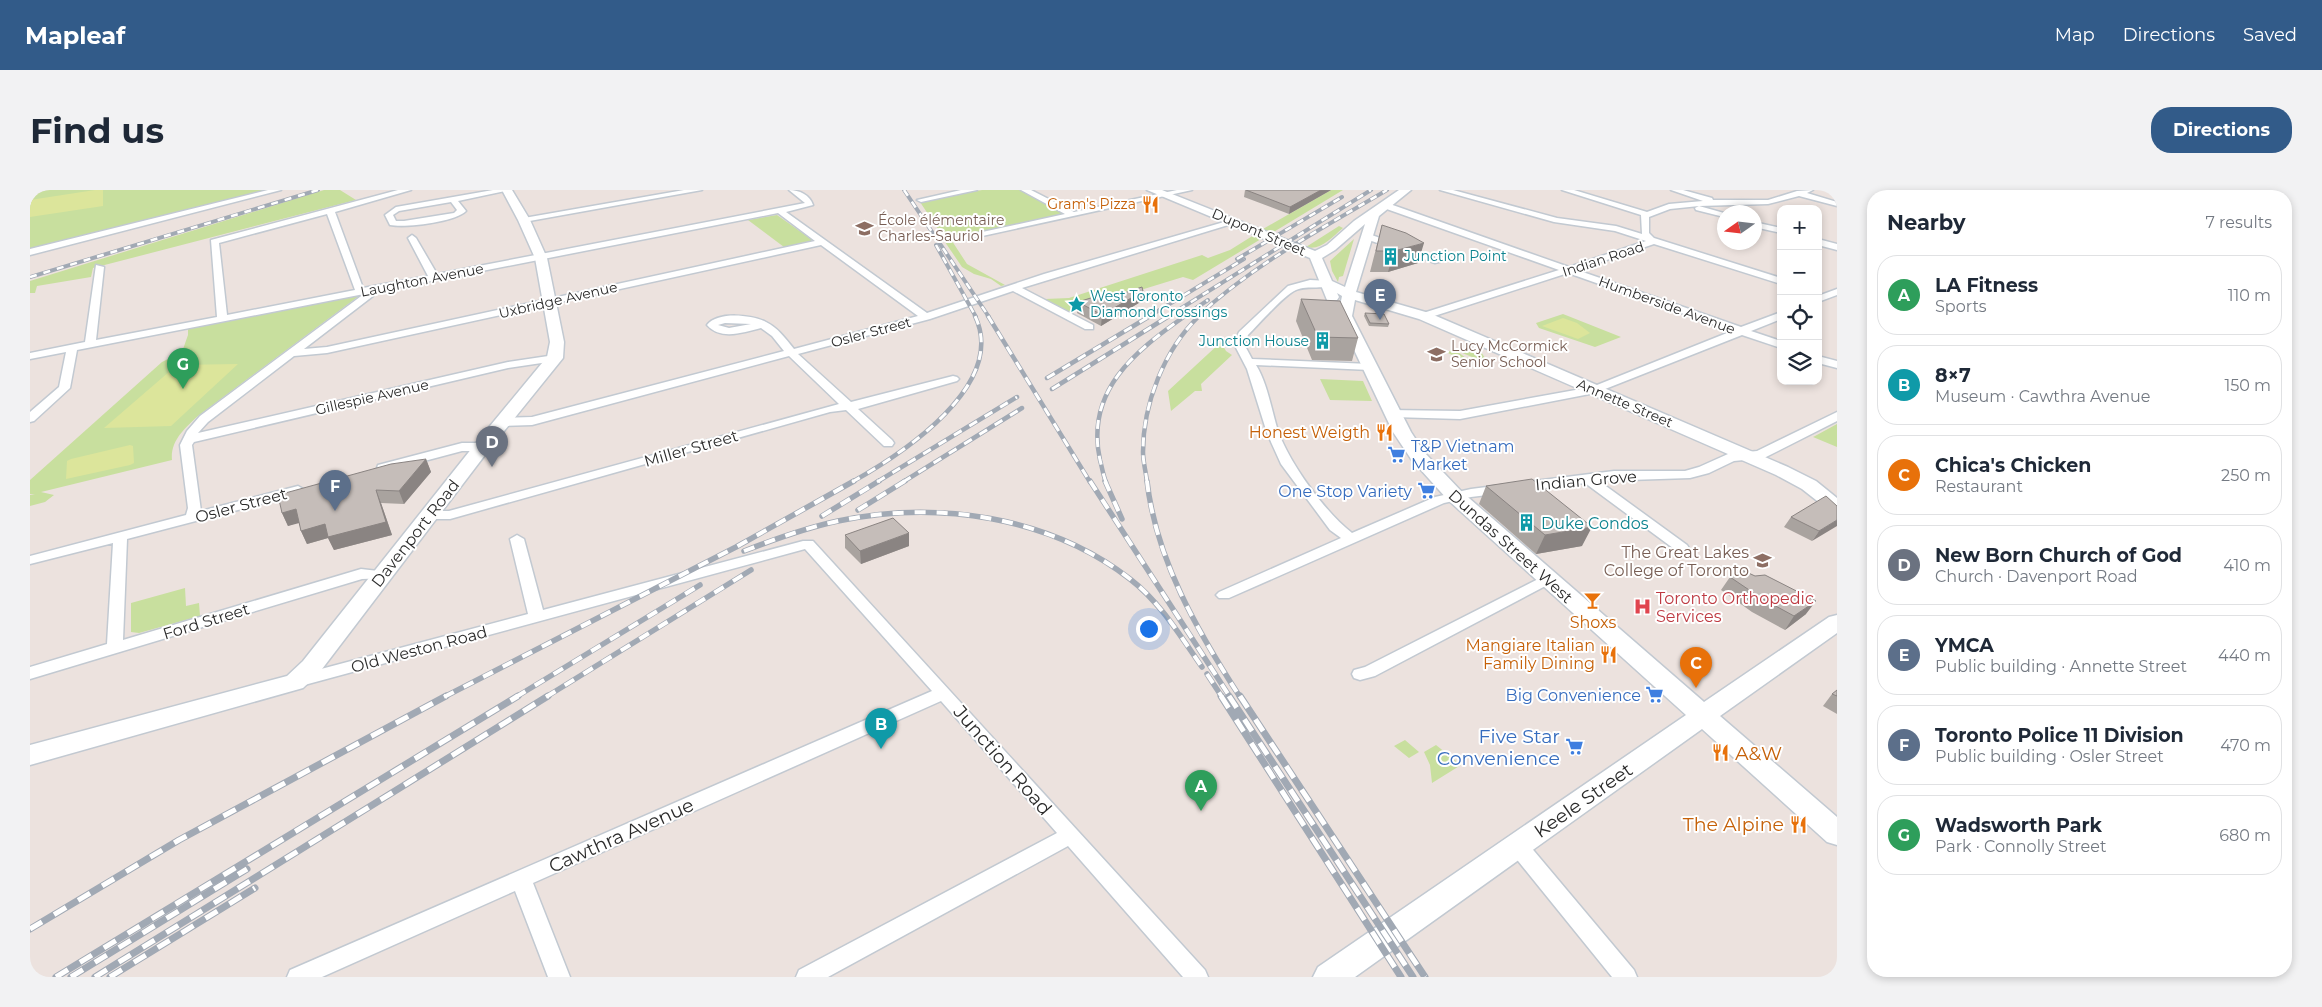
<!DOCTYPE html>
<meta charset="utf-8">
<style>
:root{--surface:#fff;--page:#f2f2f3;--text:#1f2937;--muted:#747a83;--line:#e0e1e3;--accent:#325b89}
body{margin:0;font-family:Montserrat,sans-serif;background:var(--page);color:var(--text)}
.controls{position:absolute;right:15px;top:15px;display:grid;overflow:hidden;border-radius:10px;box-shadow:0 2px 8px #0003}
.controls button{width:45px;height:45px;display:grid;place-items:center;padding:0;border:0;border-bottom:1px solid var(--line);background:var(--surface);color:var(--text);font:25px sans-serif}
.compass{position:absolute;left:1687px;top:15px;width:45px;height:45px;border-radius:50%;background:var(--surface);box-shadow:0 2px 8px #0003;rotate:256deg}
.you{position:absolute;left:1118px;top:438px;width:18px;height:18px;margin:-12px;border:4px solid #fff;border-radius:50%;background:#1a73e8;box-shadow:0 0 0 8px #1a73e833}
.badge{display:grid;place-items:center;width:32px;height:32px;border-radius:50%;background:var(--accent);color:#fff;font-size:16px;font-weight:700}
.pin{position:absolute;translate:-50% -41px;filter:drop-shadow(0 1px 2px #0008)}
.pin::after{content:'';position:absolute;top:26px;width:18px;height:15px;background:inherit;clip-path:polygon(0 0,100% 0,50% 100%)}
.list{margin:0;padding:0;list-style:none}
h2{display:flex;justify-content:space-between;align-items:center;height:65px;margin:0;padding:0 20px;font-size:21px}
h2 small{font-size:16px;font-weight:400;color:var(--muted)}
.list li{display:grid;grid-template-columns:32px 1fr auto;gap:15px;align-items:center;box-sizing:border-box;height:80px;margin:0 10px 10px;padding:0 10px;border:1px solid var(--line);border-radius:20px}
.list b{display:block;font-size:19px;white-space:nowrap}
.list p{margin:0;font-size:16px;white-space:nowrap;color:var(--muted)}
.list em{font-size:16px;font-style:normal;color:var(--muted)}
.icon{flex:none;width:28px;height:28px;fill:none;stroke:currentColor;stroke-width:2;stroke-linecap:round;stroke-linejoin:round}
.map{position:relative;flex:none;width:1807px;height:787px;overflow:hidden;border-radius:20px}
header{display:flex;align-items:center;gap:30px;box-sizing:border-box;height:70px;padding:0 25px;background:var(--accent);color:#fff}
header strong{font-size:24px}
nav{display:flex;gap:28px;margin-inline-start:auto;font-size:18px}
.intro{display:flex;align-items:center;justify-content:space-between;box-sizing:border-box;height:120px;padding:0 30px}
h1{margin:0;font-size:35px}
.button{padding:12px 22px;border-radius:20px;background:var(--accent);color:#fff;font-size:18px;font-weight:700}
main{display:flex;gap:30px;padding:0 30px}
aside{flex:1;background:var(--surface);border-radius:20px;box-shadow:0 2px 8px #0003}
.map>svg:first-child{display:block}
</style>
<header>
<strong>Mapleaf</strong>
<nav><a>Map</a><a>Directions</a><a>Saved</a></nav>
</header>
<div class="intro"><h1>Find us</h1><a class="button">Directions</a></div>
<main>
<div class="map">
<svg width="1807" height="787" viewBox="0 0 1807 787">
<rect width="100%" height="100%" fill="#ece2de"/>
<path fill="#c8df9e" d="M0 0H237L0 59Z
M294 0H310L326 10 63 78 61 87 7 96 5 103H0V91Z
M952 0H990L1035 24 935 47 930 44 914 48 890 12Z
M1301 0H1313L1242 43 1233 39Z
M747 25 781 49V51L754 57 718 30Z
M1309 36 1313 38C1302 47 1291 61 1276 57Z
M1224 45 1231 49 1163 90 1153 87 1039 122 1015 109 1039 108 1172 65 1178 68 1200 60Z
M1324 49 1313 86 1309 87 1308 92 1302 81 1300 71Z
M922 51 937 74 975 95 971 96 961 89 944 84 932 77 915 52Z
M324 106H329L168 226C155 238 140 251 142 270L11 302 24 305 15 312 0 316V305L5 304H0V290L132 172 152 162 158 145V138Z
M1533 124 1591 147 1565 157 1509 138 1506 133Z
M1191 152 1196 161 1202 165 1171 194 1172 201H1165L1141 221 1138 201Z
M1434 155 1451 162 1455 168C1442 176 1427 167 1414 161L1428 162 1436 168 1442 167 1430 162 1436 159Z
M1290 189 1333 191 1342 211 1300 210Z
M1807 234V257L1783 247 1785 246Z
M155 398 156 416 169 413 170 426 109 443 101 442V413Z
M1375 550 1389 562 1379 568 1364 556Z
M1406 555 1431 575 1402 593 1400 575 1394 562Z"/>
<path fill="#dce59b" d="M65 0H73V16L0 27V10Z
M1533 128 1547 133 1560 143 1548 149 1512 136Z
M208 174 141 236 74 238 147 175Z
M100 255 103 256 104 273 100 275 36 289 37 271 41 269Z"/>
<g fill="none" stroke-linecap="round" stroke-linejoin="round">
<defs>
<path id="street" d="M238 0H251L0 65V59Z
M368 0H381L305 22 333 98 398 86 378 48 382 45 386 48 407 84 775 13 759 0C769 0 780 5 783 15L756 22 897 123 1014 84 1201 30 1208 32 992 98 1063 135V139H1055L983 101 900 129 768 164 821 212 923 186 927 187 929 189 927 191 828 219 862 250 864 253 862 256H854L816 220 800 222 420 329H399L392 325 399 321H419L809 214 759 166 502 235 473 236 467 232 473 228 502 227 754 161 742 146 731 138C714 142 691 151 677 135 688 121 722 125 736 132 747 137 756 149 764 159L888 126 791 55 297 163 264 166 178 232 168 243 478 172 525 165 530 168 525 171 478 178 164 252 162 255 171 321 268 296 275 300 273 303 97 349 93 450 331 379 357 382 359 385 357 388 332 389 0 489V477L77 454 83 353 0 374V366L156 325 158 318 150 255 157 241 170 226 334 104 47 160 40 198 4 231 0 232V222L29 197 36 162 0 169V163L55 152 66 75 74 77 66 150 187 127 181 50ZM748 23 785 51 297 157 274 159 343 106 345 102ZM297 24 325 100 197 125 189 53ZM695 133 721 134 699 138 688 135Z
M463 0H480L428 11 436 21C425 32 376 38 360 35L355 25 366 17ZM421 12 427 20 424 23 374 31H366L363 25 369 21Z
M654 0H672L494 32 490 30 494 28Z
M931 0H947L891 12 887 10Z
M991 0H1001L1044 22 1147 0H1162L934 50V46L1035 24Z
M1410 0H1423L1527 28 1586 36 1612 44 1611 25 1532 0H1544L1617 22 1639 14 1673 11 1641 0H1653L1682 8 1683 10H1738L1767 1 1783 0 1777 3 1807 12V16L1769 6 1738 14 1669 16 1694 23V27L1666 20 1665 18 1669 16 1640 19 1619 27V43L1624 48 1751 88V94L1624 54 1547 80 1711 137 1751 122V129L1721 141 1751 151V158L1712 145 1565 203 1430 229 1363 227 1357 223 1359 220 1430 221 1562 197 1702 141 1538 83 1398 128H1390V124L1529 80 1351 17V13H1357L1539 77 1616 51 1585 41 1524 32Z
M1724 32 1751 38V43L1724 37Z
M1333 44H1339L1413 71 1405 73 1333 48Z
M1788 49 1807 54V60L1788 55Z
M1280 90 1299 91 1304 94C1297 100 1277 95 1266 100 1255 104 1228 135 1218 145L1214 154 1222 169 1340 174 1345 177 1340 180 1226 175C1237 192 1242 222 1248 241 1260 274 1295 322 1322 343L1405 307 1441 299 1584 281H1655L1669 277 1698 264 1727 261 1807 222V231L1734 268 1704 271 1679 283 1660 288 1569 291 1657 355 1659 358 1657 361H1647L1555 293 1441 307 1414 313 1199 408H1189L1186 405 1189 402 1311 348 1300 340 1251 274 1237 243 1217 179 1204 154 1209 142 1258 96Z
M1807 99V105L1788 112V106Z
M1788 166 1807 171V178L1788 173Z
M432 253H452L458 257 452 261H432L353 282 347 278 348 275Z
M487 345 494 349 513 420 773 351H783L1175 780 1178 787H1153L1038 656 798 787H766L769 780 1027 643 911 511 503 693 540 787H518L485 701 292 787H257L260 780 902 501 775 359 267 497 261 495 259 491 261 487 498 424 480 349Z
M1518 384 1523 386 1525 389 1523 392 1345 486 1330 490 1324 488 1322 484 1324 480 1335 477Z
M1487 647 1494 649 1604 780 1607 787H1582L1480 661 1477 655 1480 649Z"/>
<path id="secondary" d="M472 0H482L500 30 517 68 534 152 533 168 458 261 289 483 273 498 0 575V555L257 486 273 471 446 253 517 167 520 152 505 68 488 30Z
M1117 0H1132L1285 61 1297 55 1324 31 1369 0H1381L1349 26 1326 102 1399 123 1758 277 1786 291 1807 308V323L1800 321 1772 299 1746 285 1389 129 1325 110 1322 126 1381 242 1394 262 1432 302 1674 512 1799 427 1807 425V443L1690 526 1807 627V655L1797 652 1672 539 1325 787H1283L1288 777 1656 525 1418 310 1381 269 1363 242 1308 126 1312 106 1307 103 1309 107 1307 110H1297L1280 68ZM1335 34 1315 97 1302 91 1292 68 1305 60Z"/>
</defs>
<use href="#street" stroke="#c2c9d1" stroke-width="3"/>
<use href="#secondary" stroke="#c2c9d1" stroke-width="3"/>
<use href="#street" fill="#fff" fill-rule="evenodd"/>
<use href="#secondary" fill="#fff" fill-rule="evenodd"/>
<defs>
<path id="rail-far3" d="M874 0 959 127
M906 55 946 127
M1207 69 1312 7
M0 87 288 0
M1118 127 1214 69
M1137 127 1341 0
M1153 127 1178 110
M1167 127C1224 74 1291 39 1357 0"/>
<path id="rail-far2" d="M958 126 1060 292
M1017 188 1120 126
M1022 199 1139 126
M822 292C872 264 978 195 945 126
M847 292 987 207
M873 292 992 218
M1076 292C1073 285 1072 277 1070 270 1055 201 1104 162 1155 126
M1117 292C1116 282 1113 272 1113 262 1113 214 1134 160 1169 126"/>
<path id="rail-far1" d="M1060 291 1200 507
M1075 291 1092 329
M1117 291C1126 370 1168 442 1210 507
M828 320 875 291
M792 326 849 291
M714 361C745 349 775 338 808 331 906 310 1019 326 1100 389 1130 412 1151 447 1172 477
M1177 484 1192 507
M414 507 706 357 824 291
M486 507 670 395
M516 507 721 380"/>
<path id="rail" d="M1191 506 1371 787
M1199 506 1383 787
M1210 506 1395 787
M0 739 149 650 416 506
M26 787 488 506
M41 787 217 679
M65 787 518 506
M80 787 225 698"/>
</defs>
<use href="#rail-far3" stroke="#a1a9b4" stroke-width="4"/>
<use href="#rail-far2" stroke="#a1a9b4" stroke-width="4.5"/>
<use href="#rail-far1" stroke="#a1a9b4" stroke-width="5.5"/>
<use href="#rail" stroke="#a1a9b4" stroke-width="7"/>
<use href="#rail-far3" stroke="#fff" stroke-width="2.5" stroke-dasharray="7" stroke-linecap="butt"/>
<use href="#rail-far2" stroke="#fff" stroke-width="3" stroke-dasharray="9" stroke-linecap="butt"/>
<use href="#rail-far1" stroke="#fff" stroke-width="4" stroke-dasharray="11" stroke-linecap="butt"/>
<use href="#rail" stroke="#fff" stroke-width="5" stroke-dasharray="14" stroke-linecap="butt"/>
</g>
<path fill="#a9a39f" d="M1215 0H1301L1259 24 1214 7Z
M1352 35 1388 73 1358 82H1340Z
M1082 107 1112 111 1071 136 1047 123 1048 112Z
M1271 109 1328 148 1322 171 1282 170 1266 131Z
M1335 123 1359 134 1358 137 1339 136 1334 126Z
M396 269 401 282 374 314 351 313 362 345 304 360 298 348 277 354 271 341 269 332 258 336 252 323Z
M1456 296 1552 356 1506 364 1449 314Z
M1807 316 1782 351 1754 337 1761 327Z
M815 345 879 356 831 374 815 358Z
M1700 387 1776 424 1755 440 1722 422 1691 400Z
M1807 500V524L1793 516 1802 504Z"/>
<path fill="#8a8482" d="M1291 0H1301L1259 24 1260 17Z
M1394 53 1388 73 1358 82 1364 61Z
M1113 101 1112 111 1071 136 1072 125Z
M396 269 401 282 374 314 369 301Z
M346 300 351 313 362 345 304 360 298 348 277 354 271 341Z
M266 319 273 332 258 336 252 323Z
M1807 330V336L1782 351 1789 341Z
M1562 337 1552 356 1506 364 1515 345Z
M879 343V356L831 374 830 361Z
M1786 411 1776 424 1755 440 1764 426Z"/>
<path fill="#c5bdb9" stroke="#8a8482" d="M1216 0H1291L1260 17Z
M1352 35 1376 43 1394 53 1364 61H1346Z
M1112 97 1113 101 1072 125 1048 112 1067 106 1082 107Z
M1271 109 1310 111 1328 148 1288 147Z
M1335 123 1354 124 1359 134 1340 133Z
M396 269 369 301 346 300 356 332 298 347 295 334 271 341 266 319 252 323 248 305 361 274Z
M1502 289 1562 337 1515 345 1456 296Z
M1796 306 1807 316V330L1789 341 1761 327Z
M863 328 879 343 830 361 815 345Z
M1712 380 1725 386 1735 385 1786 411 1764 426 1731 408 1700 387Z
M1807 500V506L1802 504Z"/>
<defs>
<symbol id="restaurant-bare" viewBox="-9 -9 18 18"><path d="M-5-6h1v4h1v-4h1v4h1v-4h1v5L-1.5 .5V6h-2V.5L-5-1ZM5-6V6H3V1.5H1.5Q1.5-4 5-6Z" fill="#e8710a" stroke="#fff" stroke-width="2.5" paint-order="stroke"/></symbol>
<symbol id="school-bare" viewBox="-9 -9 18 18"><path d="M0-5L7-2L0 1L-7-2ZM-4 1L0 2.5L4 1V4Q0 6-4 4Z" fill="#8d6e63" stroke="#fff" stroke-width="2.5" paint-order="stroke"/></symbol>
<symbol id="building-bare" viewBox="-9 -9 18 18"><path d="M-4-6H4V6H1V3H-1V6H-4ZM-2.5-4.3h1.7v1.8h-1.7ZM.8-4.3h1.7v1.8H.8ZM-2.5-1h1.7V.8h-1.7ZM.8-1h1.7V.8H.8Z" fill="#0f9aa8" stroke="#fff" stroke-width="2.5" paint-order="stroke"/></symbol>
<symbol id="sight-bare" viewBox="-9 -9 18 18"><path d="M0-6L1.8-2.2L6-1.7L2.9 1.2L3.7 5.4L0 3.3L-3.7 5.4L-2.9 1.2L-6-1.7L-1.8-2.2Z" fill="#0f9aa8" stroke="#fff" stroke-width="2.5" paint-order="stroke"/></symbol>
<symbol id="supermarket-bare" viewBox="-9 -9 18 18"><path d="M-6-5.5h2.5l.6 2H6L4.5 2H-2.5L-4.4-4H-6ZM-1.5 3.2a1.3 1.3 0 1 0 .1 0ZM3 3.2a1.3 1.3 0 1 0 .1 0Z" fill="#3f7fe0" stroke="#fff" stroke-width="2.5" paint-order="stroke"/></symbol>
<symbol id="bar-bare" viewBox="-9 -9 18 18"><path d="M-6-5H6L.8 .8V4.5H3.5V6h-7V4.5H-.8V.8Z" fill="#e8710a" stroke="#fff" stroke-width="2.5" paint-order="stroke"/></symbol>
<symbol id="hospital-bare" viewBox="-9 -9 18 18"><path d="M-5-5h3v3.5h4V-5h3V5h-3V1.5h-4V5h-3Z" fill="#e0444e" stroke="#fff" stroke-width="2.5" paint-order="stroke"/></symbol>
</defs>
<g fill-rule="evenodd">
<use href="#restaurant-bare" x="1108" y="2" width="25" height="25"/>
<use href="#school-bare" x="822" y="26" width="25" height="25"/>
<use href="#building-bare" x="1348" y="54" width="25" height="25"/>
<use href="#sight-bare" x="1034" y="102" width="25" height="25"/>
<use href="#building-bare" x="1280" y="138" width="25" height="25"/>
<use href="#school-bare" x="1394" y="152" width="25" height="25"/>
<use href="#restaurant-bare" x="1342" y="230" width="25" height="25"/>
<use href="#supermarket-bare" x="1354" y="252" width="25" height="25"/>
<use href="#supermarket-bare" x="1384" y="288" width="25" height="25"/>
<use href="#building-bare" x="1484" y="320" width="25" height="25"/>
<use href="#school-bare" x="1720" y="358" width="25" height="25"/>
<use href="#bar-bare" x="1550" y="398" width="25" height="25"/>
<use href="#hospital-bare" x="1600" y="404" width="25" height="25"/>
<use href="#restaurant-bare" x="1566" y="452" width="25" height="25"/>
<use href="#supermarket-bare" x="1612" y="492" width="25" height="25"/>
<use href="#supermarket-bare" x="1532" y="544" width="25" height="25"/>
<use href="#restaurant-bare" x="1678" y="550" width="25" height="25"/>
<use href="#restaurant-bare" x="1756" y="622" width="25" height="25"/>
</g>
<g text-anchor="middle" stroke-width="4" stroke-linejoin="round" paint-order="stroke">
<g font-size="14" fill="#c56008" stroke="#fff" text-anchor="end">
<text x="1106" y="19">Gram's Pizza</text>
</g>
<g font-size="14" fill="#785e54" stroke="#fff" text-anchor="start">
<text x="848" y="35">École élémentaire<tspan x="848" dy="16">Charles-Sauriol</tspan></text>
<text x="1421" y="161">Lucy McCormick<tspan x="1421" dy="16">Senior School</tspan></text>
</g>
<g font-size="14" fill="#2b2b2b" stroke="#fff">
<text transform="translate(1229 42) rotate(23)" y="5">Dupont Street</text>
<text transform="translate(1573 69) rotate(-18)" y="5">Indian Road</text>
<text transform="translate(392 90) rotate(-11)" y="5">Laughton Avenue</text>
<text transform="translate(528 110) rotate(-13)" y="5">Uxbridge Avenue</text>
<text transform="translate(1637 115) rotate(20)" y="5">Humberside Avenue</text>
<text transform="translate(841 142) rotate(-15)" y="5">Osler Street</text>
<text transform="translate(342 207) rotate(-13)" y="5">Gillespie Avenue</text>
<text transform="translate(1595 213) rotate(23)" y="5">Annette Street</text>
</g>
<g font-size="14" fill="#0d838f" stroke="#fff" text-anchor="start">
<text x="1374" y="71">Junction Point</text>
<text x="1060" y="111">West Toronto<tspan x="1060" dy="16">Diamond Crossings</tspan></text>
<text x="1279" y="156" text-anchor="end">Junction House</text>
</g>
<g font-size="16" fill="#c56008" stroke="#fff" text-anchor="end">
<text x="1340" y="248">Honest Weigth</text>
<text x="1563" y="438" text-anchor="middle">Shoxs</text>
<text x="1565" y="461">Mangiare Italian<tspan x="1565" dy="18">Family Dining</tspan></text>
</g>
<g font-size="16" fill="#366cbe" stroke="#fff" text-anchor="end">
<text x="1381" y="262" text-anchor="start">T&amp;P Vietnam<tspan x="1381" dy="18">Market</tspan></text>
<text x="1382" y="307">One Stop Variety</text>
<text x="1611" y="511">Big Convenience</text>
</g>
<g font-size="16" fill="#2b2b2b" stroke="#fff">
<text transform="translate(661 258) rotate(-16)" y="6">Miller Street</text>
<text transform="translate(1556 290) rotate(-5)" y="6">Indian Grove</text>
<text transform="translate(211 315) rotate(-15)" y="6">Osler Street</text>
<text transform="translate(385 343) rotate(-52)" y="6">Davenport Road</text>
<text transform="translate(1481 356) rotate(42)" y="6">Dundas Street West</text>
<text transform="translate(176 431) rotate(-17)" y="6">Ford Street</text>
<text transform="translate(389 459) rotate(-15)" y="6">Old Weston Road</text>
</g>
<g font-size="16" fill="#0d838f" stroke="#fff" text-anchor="start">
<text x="1511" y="339">Duke Condos</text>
</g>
<g font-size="16" fill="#785e54" stroke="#fff" text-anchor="end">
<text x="1719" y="368">The Great Lakes<tspan x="1719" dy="18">College of Toronto</tspan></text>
</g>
<g font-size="16" fill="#be3a42" stroke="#fff" text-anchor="start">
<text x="1626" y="414">Toronto Orthopedic<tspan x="1626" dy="18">Services</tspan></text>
</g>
<g font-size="19" fill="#366cbe" stroke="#fff" text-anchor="end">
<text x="1530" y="553">Five Star<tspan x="1530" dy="22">Convenience</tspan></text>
</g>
<g font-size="19" fill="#c56008" stroke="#fff" text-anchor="start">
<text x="1705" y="570">A&amp;W</text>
<text x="1754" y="641" text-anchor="end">The Alpine</text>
</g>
<g font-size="19" fill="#2b2b2b" stroke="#fff">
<text transform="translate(973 570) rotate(49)" y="7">Junction Road</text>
<text transform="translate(1553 610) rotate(-35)" y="7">Keele Street</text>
<text transform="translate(591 645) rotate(-24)" y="7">Cawthra Avenue</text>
</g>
</g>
</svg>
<div class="controls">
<button>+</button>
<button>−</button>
<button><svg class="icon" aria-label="locate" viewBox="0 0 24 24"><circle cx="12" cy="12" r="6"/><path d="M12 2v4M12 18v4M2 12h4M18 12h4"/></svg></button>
<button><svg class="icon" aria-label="layers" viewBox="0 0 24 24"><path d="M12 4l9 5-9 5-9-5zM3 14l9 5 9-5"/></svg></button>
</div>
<svg class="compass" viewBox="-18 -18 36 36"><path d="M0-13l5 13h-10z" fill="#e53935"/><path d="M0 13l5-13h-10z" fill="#747a83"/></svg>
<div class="you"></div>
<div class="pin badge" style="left:1171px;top:621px;background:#2e9e5b">A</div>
<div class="pin badge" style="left:851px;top:559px;background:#0f9aa8">B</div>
<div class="pin badge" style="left:1666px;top:498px;background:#e8710a">C</div>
<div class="pin badge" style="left:462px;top:277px;background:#6b7280">D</div>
<div class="pin badge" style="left:1350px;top:130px;background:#5c6f8a">E</div>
<div class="pin badge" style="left:305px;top:321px;background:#5c6f8a">F</div>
<div class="pin badge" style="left:153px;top:199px;background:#2e9e5b">G</div>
</div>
<aside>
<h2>Nearby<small>7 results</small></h2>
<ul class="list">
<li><span class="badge" style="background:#2e9e5b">A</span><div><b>LA Fitness</b><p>Sports</p></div><em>110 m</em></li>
<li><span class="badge" style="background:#0f9aa8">B</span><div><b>8×7</b><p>Museum · Cawthra Avenue</p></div><em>150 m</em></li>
<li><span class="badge" style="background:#e8710a">C</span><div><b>Chica's Chicken</b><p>Restaurant</p></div><em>250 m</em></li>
<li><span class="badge" style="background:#6b7280">D</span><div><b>New Born Church of God</b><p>Church · Davenport Road</p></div><em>410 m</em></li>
<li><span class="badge" style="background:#5c6f8a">E</span><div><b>YMCA</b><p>Public building · Annette Street</p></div><em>440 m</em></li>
<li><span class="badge" style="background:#5c6f8a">F</span><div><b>Toronto Police 11 Division</b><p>Public building · Osler Street</p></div><em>470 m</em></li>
<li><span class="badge" style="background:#2e9e5b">G</span><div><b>Wadsworth Park</b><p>Park · Connolly Street</p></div><em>680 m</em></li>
</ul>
</aside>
</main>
